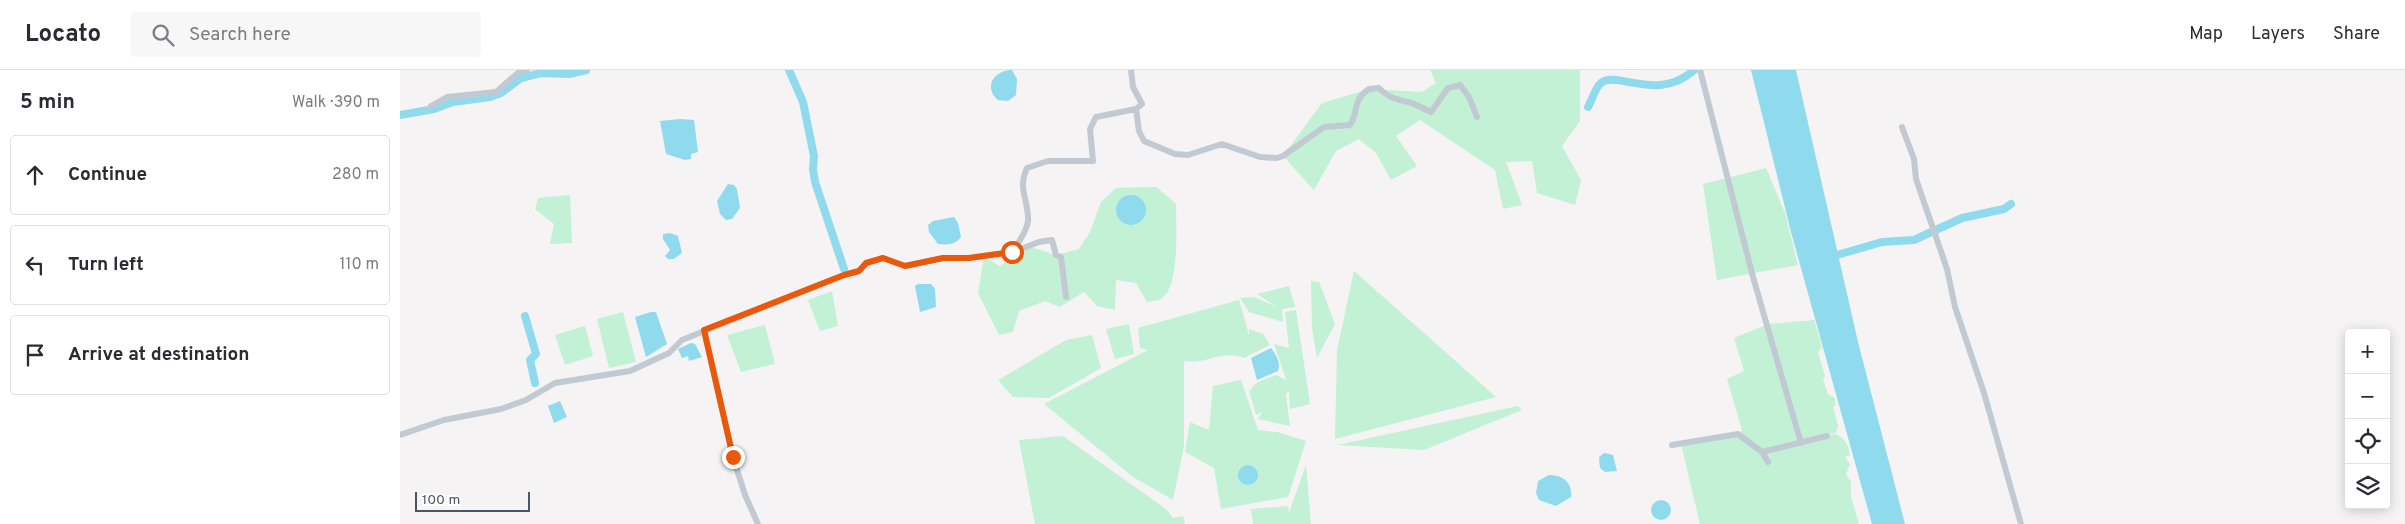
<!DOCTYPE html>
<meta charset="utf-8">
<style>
:root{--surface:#fff;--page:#f7f7f7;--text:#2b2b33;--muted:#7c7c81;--line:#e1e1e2}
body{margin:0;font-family:Overpass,sans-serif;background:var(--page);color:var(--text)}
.controls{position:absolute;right:15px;bottom:15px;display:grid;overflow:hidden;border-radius:5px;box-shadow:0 2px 12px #0003}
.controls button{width:45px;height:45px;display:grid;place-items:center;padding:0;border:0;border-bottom:1px solid var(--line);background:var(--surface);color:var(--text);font:25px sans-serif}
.scale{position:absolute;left:15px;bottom:12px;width:115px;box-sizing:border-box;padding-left:5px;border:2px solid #4a5661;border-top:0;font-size:14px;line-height:18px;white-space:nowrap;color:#4a5661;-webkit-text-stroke:4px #fff;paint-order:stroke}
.stop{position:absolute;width:15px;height:15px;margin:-11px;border:4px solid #ea580c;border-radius:50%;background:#fff}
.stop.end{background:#ea580c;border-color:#fff;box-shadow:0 1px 5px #0008}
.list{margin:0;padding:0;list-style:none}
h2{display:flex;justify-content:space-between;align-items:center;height:65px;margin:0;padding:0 20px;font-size:21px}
h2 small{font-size:16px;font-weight:400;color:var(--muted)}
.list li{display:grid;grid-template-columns:32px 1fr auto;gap:15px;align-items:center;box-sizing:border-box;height:80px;margin:0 10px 10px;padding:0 10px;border:1px solid var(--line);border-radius:5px}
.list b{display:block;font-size:19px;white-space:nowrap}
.list em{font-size:16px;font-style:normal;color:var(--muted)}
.icon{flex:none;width:28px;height:28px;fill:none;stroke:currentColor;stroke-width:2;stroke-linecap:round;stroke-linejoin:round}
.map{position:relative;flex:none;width:2005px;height:454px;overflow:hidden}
header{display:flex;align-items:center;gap:30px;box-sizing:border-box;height:70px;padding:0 25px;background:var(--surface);border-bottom:1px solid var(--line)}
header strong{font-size:24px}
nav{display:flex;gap:28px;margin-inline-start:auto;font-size:18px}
.search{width:350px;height:45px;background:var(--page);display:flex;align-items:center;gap:12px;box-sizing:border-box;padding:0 18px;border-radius:5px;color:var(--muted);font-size:19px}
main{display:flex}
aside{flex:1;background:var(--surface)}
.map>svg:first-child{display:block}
</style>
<header>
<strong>Locato</strong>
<div class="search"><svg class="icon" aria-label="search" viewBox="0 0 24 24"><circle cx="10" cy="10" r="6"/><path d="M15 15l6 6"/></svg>Search here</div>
<nav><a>Map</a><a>Layers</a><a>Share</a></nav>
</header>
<main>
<aside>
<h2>5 min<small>Walk · 390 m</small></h2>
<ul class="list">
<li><svg class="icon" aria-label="ahead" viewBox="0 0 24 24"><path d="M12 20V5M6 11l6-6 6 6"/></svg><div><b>Continue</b></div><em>280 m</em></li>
<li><svg class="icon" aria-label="left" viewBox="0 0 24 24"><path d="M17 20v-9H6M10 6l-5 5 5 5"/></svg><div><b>Turn left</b></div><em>110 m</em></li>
<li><svg class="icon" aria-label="arrive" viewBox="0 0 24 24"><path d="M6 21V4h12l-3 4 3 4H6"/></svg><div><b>Arrive at destination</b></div></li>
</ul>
</aside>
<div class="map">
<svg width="2005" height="454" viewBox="0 0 2005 454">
<rect width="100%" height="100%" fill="#f5f3f3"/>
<path fill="#c3f1d5" d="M1030 0H1180V51L1162 76 1181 110 1175 135 1137 123 1132 91 1106 92 1122 135 1103 139 1095 100 1020 50 996 66 1017 96 991 110 976 83 959 69 936 81 914 120 883 86 922 33 969 19 1022 22 1036 13Z
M1366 98 1385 143 1398 195 1317 210 1303 114Z
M756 117 776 134C776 155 780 216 762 228 759 231 751 231 747 232L736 213 716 210 715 240 697 236 684 222 660 237 645 231 619 241 613 262 599 265 578 223 584 187 600 196 628 176 656 185 679 179 690 162 701 132 716 118Z
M170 125 172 173 150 174 154 154 135 139 138 128Z
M954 201 1096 327 935 369 937 280Z
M911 211 919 212 935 254 917 288 912 258Z
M889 216 895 237 882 239 883 252 849 242 840 228 854 227 877 237 857 224Z
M432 221 438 256 420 261 408 230Z
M839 230 849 265V259L863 264 870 275 844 288C822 279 805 295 784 291V376L773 430 733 407 644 334 748 280 740 278 738 258Z
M896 240 910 334 890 339 889 320 886 325 890 356 858 349 862 342 856 345 849 321 856 313 876 305 886 310 874 274 889 278 885 242Z
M223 242 236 292 209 298 197 249Z
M1414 250 1422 277 1418 282 1425 306 1423 309 1428 324 1435 328V336L1433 337 1438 356 1436 363 1403 370 1368 254Z
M729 254 734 284 715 289 706 259Z
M365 255 375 294 341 302 327 265Z
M1366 255 1400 372 1362 381 1341 363 1342 360 1327 309 1344 301 1334 268Z
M185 256 193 286 165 295 155 265Z
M692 265 701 298 649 328 613 327 598 310 666 270Z
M841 310 858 360 877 362 906 371 888 427 821 439 814 398 785 382 790 352 809 360 813 316Z
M1118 336 1122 340 1024 380 937 375Z
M1436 364C1446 370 1448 374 1450 385L1445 387 1450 394 1446 404 1451 412V427L1459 454H1300L1281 374 1338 365 1364 383Z
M663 366 766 439 773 448 783 446 785 454H635L619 370Z
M906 395 911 454H853L851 439 888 436 889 443Z"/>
<path fill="#90daee" d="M612 0 617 9 616 25 608 31 598 30C583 17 594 0 612 0Z
M1351 0H1396L1458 272 1505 454H1472L1391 162Z
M280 49 294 50 298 82 291 84V89L285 90 266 84 260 51Z
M328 114 334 115 337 119 340 138 332 149 326 150 320 144 317 131Z
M716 140a15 15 0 1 1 30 0a15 15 0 1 1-30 0Z
M554 147 558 153 561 167C555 175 547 175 538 174L529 162 528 155 533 151Z
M270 163 278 166 282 183 274 189H268L265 186 270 180 263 169V164Z
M518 214H531L535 219 536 237 520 242 515 216Z
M251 242H256L267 274 246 287 235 247Z
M291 273 295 274 302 287 289 291 288 286 282 288 278 279Z
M871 278C876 285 881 292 878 301L857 310 851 288Z
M160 331 167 347 154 353 148 336Z
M1204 383 1213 385 1217 401 1205 402 1200 398 1199 387Z
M838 405a10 10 0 1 1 20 0a10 10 0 1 1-20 0Z
M1149 405C1162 405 1173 412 1171 427L1156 436 1139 430 1136 423 1138 411Z
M1251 440a10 10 0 1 1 20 0a10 10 0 1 1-20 0Z"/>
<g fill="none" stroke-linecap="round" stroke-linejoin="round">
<path stroke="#90daee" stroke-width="8" d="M389 0 403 32 414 86 413 99 415 112 444 199
M1188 37C1192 30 1195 18 1201 13 1217 0 1258 33 1294 0
M0 45 34 39 53 32 90 27 101 23 121 8 141 3 169 4 186 0
M1430 187 1482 172 1514 170 1562 148 1604 139 1611 134
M125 246 136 284 130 290 135 313"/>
<path stroke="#c1cad2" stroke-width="6" d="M731 0 733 17 742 34 736 39 739 61 744 71 775 84 788 85 822 74 860 87 877 88 883 86 924 57 950 55C959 41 952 30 969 19L979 18C989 28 995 29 1008 32 1016 34 1024 39 1031 42L1048 18 1060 15 1069 27 1077 47
M1300 0 1353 207 1401 373
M31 36 47 27 96 22 119 2 127 0
M1502 57 1514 89 1516 109 1547 199 1555 237 1584 323 1621 454
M613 182 639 172 652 170 656 185 661 187 666 227
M304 260 333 387 345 425 358 454
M0 365 44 350 101 339 126 330 155 313 230 301 269 283 282 270 444 205 459 201 467 193 483 188 505 196 543 188H569L612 182C617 175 627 160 628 151 629 130 617 120 627 98L648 91H693L690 59 696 47 736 39
M1272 375 1338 364 1362 382 1368 392
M1362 382 1427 366"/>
</g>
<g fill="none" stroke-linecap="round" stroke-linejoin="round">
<path stroke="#ea580c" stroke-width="6" d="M333 387 304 260 444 205 459 201 466 193 483 188 505 196 543 188H569L612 182"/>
</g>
</svg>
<div class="controls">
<button>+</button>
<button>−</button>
<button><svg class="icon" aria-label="locate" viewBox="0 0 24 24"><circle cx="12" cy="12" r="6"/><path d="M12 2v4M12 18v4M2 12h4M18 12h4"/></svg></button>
<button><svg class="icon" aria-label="layers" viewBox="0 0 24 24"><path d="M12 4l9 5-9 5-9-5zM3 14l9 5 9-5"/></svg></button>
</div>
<div class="scale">100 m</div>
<div class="stop" style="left:612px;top:182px"></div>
<div class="stop end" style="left:333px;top:387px"></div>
</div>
</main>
